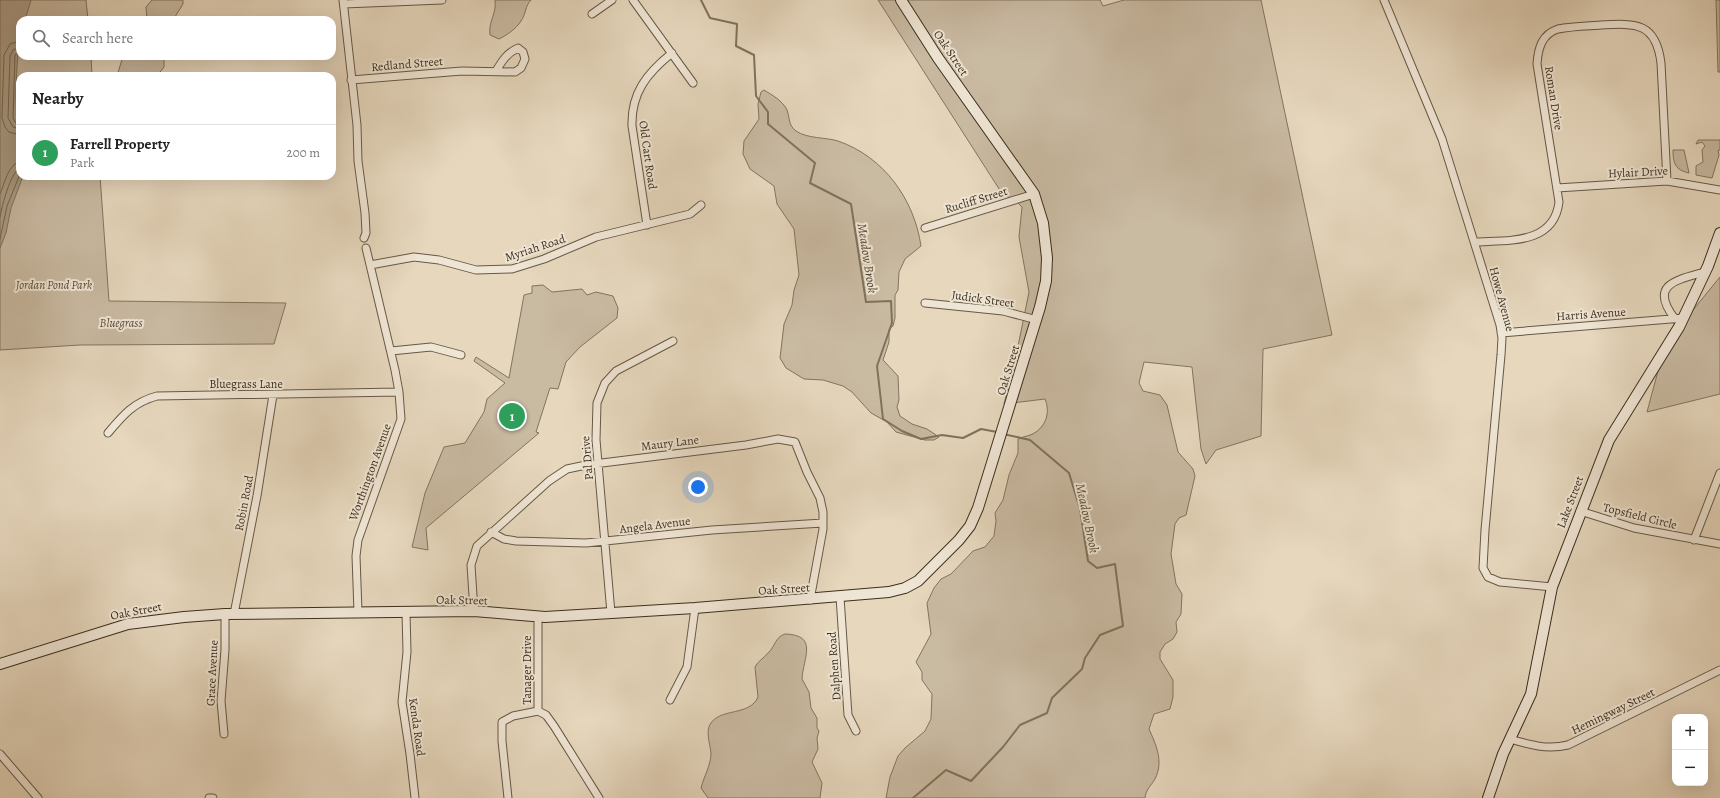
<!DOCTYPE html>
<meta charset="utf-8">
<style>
:root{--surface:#fff;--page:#f6f6f6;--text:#222;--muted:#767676;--line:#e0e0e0;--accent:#8f2418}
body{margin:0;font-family:Alegreya,serif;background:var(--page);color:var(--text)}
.controls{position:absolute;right:12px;bottom:12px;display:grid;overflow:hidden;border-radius:8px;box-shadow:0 4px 16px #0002}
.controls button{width:36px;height:36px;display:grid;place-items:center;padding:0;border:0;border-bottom:1px solid var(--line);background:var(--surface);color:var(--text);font:20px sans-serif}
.you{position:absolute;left:698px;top:487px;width:14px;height:14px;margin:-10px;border:3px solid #fff;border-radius:50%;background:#1a73e8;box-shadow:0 0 0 6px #1a73e833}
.badge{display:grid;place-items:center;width:26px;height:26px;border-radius:50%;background:var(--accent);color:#fff;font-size:13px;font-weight:700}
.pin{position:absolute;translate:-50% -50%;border:2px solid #fff;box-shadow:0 1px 4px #0006}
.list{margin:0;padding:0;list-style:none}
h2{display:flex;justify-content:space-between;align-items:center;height:52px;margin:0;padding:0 16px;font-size:17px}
h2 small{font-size:13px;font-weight:400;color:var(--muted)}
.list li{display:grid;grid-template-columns:26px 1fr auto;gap:12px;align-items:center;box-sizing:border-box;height:56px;padding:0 16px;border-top:1px solid var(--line)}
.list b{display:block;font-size:15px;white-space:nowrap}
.list p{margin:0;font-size:13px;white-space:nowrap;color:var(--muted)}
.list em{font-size:13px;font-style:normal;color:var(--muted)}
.icon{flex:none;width:22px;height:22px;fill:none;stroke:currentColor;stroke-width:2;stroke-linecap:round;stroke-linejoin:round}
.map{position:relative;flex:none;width:1720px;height:798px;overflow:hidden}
.search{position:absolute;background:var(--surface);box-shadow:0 4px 16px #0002;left:16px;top:16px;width:320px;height:44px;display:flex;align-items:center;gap:10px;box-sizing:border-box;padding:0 14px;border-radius:12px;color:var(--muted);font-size:15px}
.panel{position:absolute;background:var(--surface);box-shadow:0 4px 16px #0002;left:16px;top:72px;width:320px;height:108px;border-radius:12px}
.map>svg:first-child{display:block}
</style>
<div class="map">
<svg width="1720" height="798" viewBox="0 0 1720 798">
<rect width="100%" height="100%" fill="#e6d7bd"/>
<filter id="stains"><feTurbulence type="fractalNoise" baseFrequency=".005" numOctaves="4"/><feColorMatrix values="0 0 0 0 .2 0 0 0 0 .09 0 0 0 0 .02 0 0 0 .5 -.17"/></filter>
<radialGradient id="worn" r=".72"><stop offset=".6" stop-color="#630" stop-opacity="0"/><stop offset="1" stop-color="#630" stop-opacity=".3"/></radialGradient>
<path fill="#c9baa2" stroke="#827460" d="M0 0H86L88 20H20V56H91L92 76H20V176H100L109 301 286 303 274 344 80 345 0 350Z
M152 0H183V4L173 20H147L146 7Z
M495 0H531C525 6 526 14 521 21 516 29 507 35 499 39L490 35C488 22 497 13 495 0Z
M878 0H1100L1103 6 1124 0H1261L1332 335 1263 349 1261 436 1216 450 1206 464 1201 449 1192 367 1144 362 1139 383 1143 391 1160 395 1167 405 1178 452 1193 469 1195 476 1186 515 1179 518 1175 524 1171 554 1176 584 1182 594 1181 614 1176 622 1177 632 1173 639 1165 644 1160 652V659L1173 680V697L1170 709 1154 714 1149 729C1156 745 1164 761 1155 779 1151 786 1146 789 1145 798H886L890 777 898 756 905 748 925 731 931 719 932 694 922 680V672L916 662 931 634 927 603 934 588 941 579 951 574 973 551 985 547 994 536 996 521 995 513 1003 500 1009 475 1018 453V439C1024 436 1031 436 1036 432 1047 424 1050 411 1045 399L1004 404 1014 366 1029 292 1019 237 1022 207 1015 200 1003 195Z
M1716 0H1720V72H1718Z
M123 56H164V67L157 76H117Z
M764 90C772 95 783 101 787 110 790 118 788 125 796 131 808 139 825 137 838 141 884 157 914 199 921 246L905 259 899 272 898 290 895 295V318L893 326 889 329V342L883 360 898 376 899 400 897 407 900 416 912 424 927 429 939 437 934 440H925L896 432 887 422 871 413 852 392 843 386 823 380 804 379 786 368 780 358 784 324 792 305 794 290 799 275 794 229 777 204 774 186 750 169 743 154 744 141 759 119 758 104 761 92Z
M1698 140H1720V150H1718L1719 155 1712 178 1696 175V166L1703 162 1702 150 1705 146 1702 142 1696 144Z
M1673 150H1684L1689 173C1675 170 1673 163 1673 150Z
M1720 277V394L1647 412 1658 371 1693 310Z
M543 285 552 292 582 289 587 295 596 292 613 296 618 308 617 318 580 347 566 362 558 389 550 388 549 391 536 432 539 433 426 528 428 550 412 547 425 493 444 447 465 443 484 412 487 399 505 383 474 361 476 357 509 378 524 295 532 293V286Z
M785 634C819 635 803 658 802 679L809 692 811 708 817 718V728L819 731 817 738 818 749 812 762 822 783 820 798H708L701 788C704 776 711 765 711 753 710 744 705 730 711 723 721 708 750 716 758 697L755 667C758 661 764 658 768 653 775 647 775 637 785 634Z"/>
<path fill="#ac9e87" stroke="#7f725d" d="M0 0H31L25 20H20C20 48 11 100 20 125V176H23L11 208 6 233 0 248Z"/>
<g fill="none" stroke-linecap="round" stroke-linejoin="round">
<path stroke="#746652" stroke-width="1" d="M20 41 10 44 4 55 2 118 5 127 9 132 20 135
M20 47 13 50 10 56 8 118 13 127 20 129
M20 52 15 55 13 118 16 123 20 124
M0 194C5 183 7 166 20 161
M0 217C2 206 10 173 20 168
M0 239 7 206 20 174"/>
<path stroke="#7f725d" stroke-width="2" d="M701 0 710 18 737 24 736 46 754 55 756 96 768 112V124L815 163 810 183 851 204 866 302 891 301 892 323 877 366 883 419 902 431 921 439 942 435 963 438 981 429 997 432
M913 798 946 770 971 781 1003 747 1020 725 1047 713 1052 698 1082 669 1085 658 1100 635 1123 626 1115 564 1097 568 1088 561 1080 509 1069 473 1030 440 1003 434"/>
<defs>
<path id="street" d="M343 0 357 125 358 161 365 213 366 233 364 238
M633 0 693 83
M1384 0 1442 139 1500 325 1502 338 1501 355 1485 530 1483 568 1488 577 1500 582 1552 587
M344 4 442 0
M592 14 612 0
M351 80 462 71 515 72 521 68 525 59 523 52 518 48C507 53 502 61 496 71
M1557 188 1667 181 1720 190
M647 225 632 126C631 93 647 73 672 53
M925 228 1034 194
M1475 242C1508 240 1554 245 1559 202L1537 64C1538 48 1542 34 1558 29 1572 26 1587 26 1601 25 1637 23 1656 23 1661 63L1667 181
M370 265 414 257 439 260 476 270 512 269 544 259 596 237 690 214 701 205
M925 303 1003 311 1037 320
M1675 319C1648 284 1677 280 1705 272
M1501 333 1683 318
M391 351 431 347 461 355
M108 433C123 415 134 402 157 396L399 392
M1580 511 1634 528 1720 544
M491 532 504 539 516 541 586 543 712 530 823 523
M1694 540 1720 473
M840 597 848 715 856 731
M474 611 471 565 477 546 549 481 567 469 586 465 746 445 778 439 795 442 807 472 820 498 823 512V529L810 600
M358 612 356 556 358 540 401 419 399 392 395 370 366 248
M406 612 407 652 402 702 410 754 415 798
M611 613 596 440 597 403 605 383 616 371 673 341
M234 614 257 496 273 395
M538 617V711L546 715 554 726 599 798
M670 700 687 667 695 608
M224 734 221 701 225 650V614
M1510 739C1530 745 1547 750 1568 745L1720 670
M0 754 38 798
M209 798H213
M508 798 502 741V722L513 716 538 711"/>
<path id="secondary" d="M0 664 128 624 184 617 225 614 474 611 545 617 695 608 889 592 905 588 918 581 959 540 970 526 978 508 1040 307 1046 281 1047 258 1043 223 1034 194 938 58 901 0
M1488 798 1503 754 1531 694 1552 587 1609 440 1679 327 1708 266 1720 233"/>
</defs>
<use href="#street" stroke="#665945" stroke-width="9"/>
<use href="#secondary" stroke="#3b2f1d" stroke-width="12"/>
<use href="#street" stroke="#efe5d4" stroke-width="7"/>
<use href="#secondary" stroke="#efe5d4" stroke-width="10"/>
</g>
<g text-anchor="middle" stroke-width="4" stroke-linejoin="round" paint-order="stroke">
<g font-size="12" fill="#3b2f1d" stroke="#efe5d4">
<text transform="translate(951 53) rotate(56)" y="4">Oak Street</text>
<text transform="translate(407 64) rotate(-5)" y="4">Redland Street</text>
<text transform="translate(1554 98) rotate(81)" y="4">Roman Drive</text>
<text transform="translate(648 155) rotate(82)" y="4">Old Cart Road</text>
<text transform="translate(1638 172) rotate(-3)" y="4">Hylair Drive</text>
<text transform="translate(976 200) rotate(-17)" y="4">Rucliff Street</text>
<text transform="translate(535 248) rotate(-18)" y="4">Myriah Road</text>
<text transform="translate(983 299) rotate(8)" y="4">Judick Street</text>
<text transform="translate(1502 299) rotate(75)" y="4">Howe Avenue</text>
<text transform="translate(1591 314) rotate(-4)" y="4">Harris Avenue</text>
<text transform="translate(1008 370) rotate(-73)" y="4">Oak Street</text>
<text x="246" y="388">Bluegrass Lane</text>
<text transform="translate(670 443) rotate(-7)" y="4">Maury Lane</text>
<text transform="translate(587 458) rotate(-95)" y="4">Pal Drive</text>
<text transform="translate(370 472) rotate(-70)" y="4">Worthington Avenue</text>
<text transform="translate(1570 502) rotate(-69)" y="4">Lake Street</text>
<text transform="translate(244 503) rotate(-79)" y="4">Robin Road</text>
<text transform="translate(1640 516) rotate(14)" y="4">Topsfield Circle</text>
<text transform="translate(655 525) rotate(-7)" y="4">Angela Avenue</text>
<text transform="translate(784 589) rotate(-4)" y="4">Oak Street</text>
<text transform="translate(462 600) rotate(1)" y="4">Oak Street</text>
<text transform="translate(136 611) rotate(-11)" y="4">Oak Street</text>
<text transform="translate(834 666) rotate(-94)" y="4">Dalphen Road</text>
<text transform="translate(527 670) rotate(-90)" y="4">Tanager Drive</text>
<text transform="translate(212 673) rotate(-87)" y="4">Grace Avenue</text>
<text transform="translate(1613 711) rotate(-26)" y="4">Hemingway Street</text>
<text transform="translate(417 727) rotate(82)" y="4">Kenda Road</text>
</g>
<g font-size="12" font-style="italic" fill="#574b38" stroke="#efe5d4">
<text x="54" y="289">Jordan Pond Park</text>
<text x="121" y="327">Bluegrass</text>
</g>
<g font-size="13" font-style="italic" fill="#574b38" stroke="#efe5d4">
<text transform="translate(868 258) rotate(81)" y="5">Meadow Brook</text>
<text transform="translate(1088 518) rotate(78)" y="5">Meadow Brook</text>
</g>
</g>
<rect width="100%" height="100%" filter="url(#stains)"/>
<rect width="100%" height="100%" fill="url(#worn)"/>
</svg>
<div class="controls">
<button>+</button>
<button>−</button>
</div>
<div class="you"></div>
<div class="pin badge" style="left:512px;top:416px;background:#2e9e5b">1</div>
<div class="search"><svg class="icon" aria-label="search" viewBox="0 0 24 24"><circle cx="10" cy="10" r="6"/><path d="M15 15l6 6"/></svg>Search here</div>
<section class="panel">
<h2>Nearby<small></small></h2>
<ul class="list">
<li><span class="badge" style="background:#2e9e5b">1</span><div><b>Farrell Property</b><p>Park</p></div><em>200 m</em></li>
</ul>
</section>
</div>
